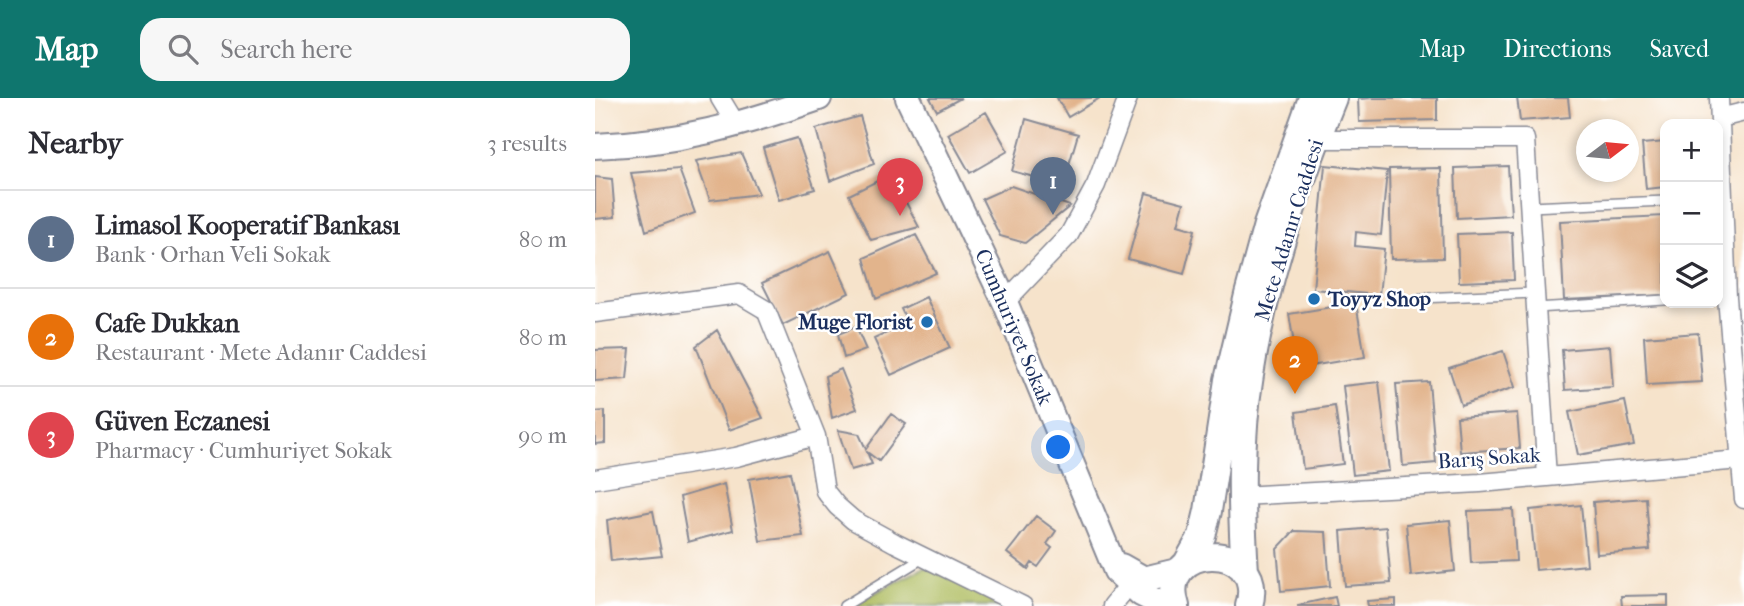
<!DOCTYPE html>
<meta charset="utf-8">
<style>
:root{--surface:#fff;--page:#f7f7f7;--text:#2b2b33;--muted:#7c7c81;--line:#e1e1e2;--accent:#0f766e}
body{margin:0;font-family:"IM FELL French Canon",serif;background:var(--page);color:var(--text)}
.controls{position:absolute;right:21px;top:21px;display:grid;overflow:hidden;border-radius:14px;box-shadow:0 4px 10px #0003}
.controls button{width:63px;height:63px;display:grid;place-items:center;padding:0;border:0;border-bottom:2px solid var(--line);background:var(--surface);color:var(--text);font:35px sans-serif}
.compass{position:absolute;left:981px;top:21px;width:63px;height:63px;border-radius:50%;background:var(--surface);box-shadow:0 4px 10px #0003;rotate:74deg}
.you{position:absolute;left:464px;top:350px;width:24px;height:24px;margin:-18px;border:5px solid #fff;border-radius:50%;background:#1a73e8;box-shadow:0 0 0 10px #1a73e833}
.badge{display:grid;place-items:center;width:46px;height:46px;border-radius:50%;background:var(--accent);color:#fff;font-size:23px;font-weight:700}
.pin{position:absolute;translate:-50% -58px;filter:drop-shadow(0 2px 4px #0008)}
.pin::after{content:'';position:absolute;top:37px;width:24px;height:21px;background:inherit;clip-path:polygon(0 0,100% 0,50% 100%)}
.list{margin:0;padding:0;list-style:none}
h2{display:flex;justify-content:space-between;align-items:center;height:91px;margin:0;padding:0 28px;font-size:30px}
h2 small{font-size:23px;font-weight:400;color:var(--muted)}
.list li{display:grid;grid-template-columns:46px 1fr auto;gap:21px;align-items:center;box-sizing:border-box;height:98px;padding:0 28px;border-top:2px solid var(--line)}
.list b{display:block;font-size:26px;white-space:nowrap}
.list p{margin:0;font-size:23px;white-space:nowrap;color:var(--muted)}
.list em{font-size:23px;font-style:normal;color:var(--muted)}
.icon{flex:none;width:38px;height:38px;fill:none;stroke:currentColor;stroke-width:2;stroke-linecap:round;stroke-linejoin:round}
.map{position:relative;flex:none;width:1149px;height:508px;overflow:hidden}
header{display:flex;align-items:center;gap:42px;box-sizing:border-box;height:98px;padding:0 35px;background:var(--accent);color:#fff}
header strong{font-size:33px}
nav{display:flex;gap:38px;margin-inline-start:auto;font-size:24px}
.search{width:490px;height:63px;background:var(--page);display:flex;align-items:center;gap:18px;box-sizing:border-box;padding:0 24px;border-radius:21px;color:var(--muted);font-size:26px}
main{display:flex}
aside{flex:1;background:var(--surface)}
.map>svg:first-child{display:block}
</style>
<header>
<strong>Map</strong>
<div class="search"><svg class="icon" aria-label="search" viewBox="0 0 24 24"><circle cx="10" cy="10" r="6"/><path d="M15 15l6 6"/></svg>Search here</div>
<nav><a>Map</a><a>Directions</a><a>Saved</a></nav>
</header>
<main>
<aside>
<h2>Nearby<small>3 results</small></h2>
<ul class="list">
<li><span class="badge" style="background:#5c6f8a">1</span><div><b>Limasol Kooperatif Bankası</b><p>Bank · Orhan Veli Sokak</p></div><em>80 m</em></li>
<li><span class="badge" style="background:#e8710a">2</span><div><b>Cafe Dukkan</b><p>Restaurant · Mete Adanır Caddesi</p></div><em>80 m</em></li>
<li><span class="badge" style="background:#e0444e">3</span><div><b>Güven Eczanesi</b><p>Pharmacy · Cumhuriyet Sokak</p></div><em>90 m</em></li>
</ul>
</aside>
<div class="map">
<svg width="1149" height="508" viewBox="0 0 1149 508">
<rect width="100%" height="100%" fill="#fff"/>
<filter id="ink" filterUnits="userSpaceOnUse"><feTurbulence type="fractalNoise" baseFrequency=".0143" numOctaves="2"/><feDisplacementMap in="SourceGraphic" scale="14" xChannelSelector="R" yChannelSelector="G"/><feConvolveMatrix kernelMatrix="1 2 1 2 8 2 1 2 1" color-interpolation-filters="sRGB"/></filter>
<filter id="wash" filterUnits="userSpaceOnUse"><feTurbulence type="fractalNoise" baseFrequency=".00686" numOctaves="4" result="noise"/><feDisplacementMap in="SourceGraphic" scale="28" xChannelSelector="R" yChannelSelector="G"/><feGaussianBlur stdDeviation="1.57" result="paint"/><feColorMatrix in="noise" values="0 0 0 0 0 0 0 0 0 0 0 0 0 0 0 0 0 1.4 0 .05"/><feComposite in="paint" operator="in"/></filter>
<g filter="url(#wash)">
<rect width="100%" height="100%" fill="#f6e3cb"/>
<path fill="#adbb5d" stroke="#64755e" stroke-width="2" d="M330 469 418 508H254Z"/>
<g id="blocks">
<path fill="#e2b48c" d="M335 0H366L342 13Z
M462 0H505L473 19Z
M778 0H842V22L764 24 763 1Z
M922 0H973L975 19 925 23Z
M391 14 413 53 375 75 353 36Z
M265 18 279 66 235 83 221 31Z
M431 21 483 36 468 87 417 73Z
M202 40 220 91 184 102 168 50Z
M1070 44V89L1051 91 1047 46Z
M146 55 164 96 115 102 101 63Z
M730 67 792 73 786 137 761 134 760 148 789 151 784 197 718 191Z
M913 68 916 117 862 120 860 70Z
M846 70 848 160 796 161 794 71Z
M84 71 100 115 51 133 36 75Z
M296 76 324 129 276 142 254 97Z
M0 79 17 81 20 119 0 121Z
M416 88 475 108 430 145 405 138 387 101Z
M551 95 589 105 583 127 600 132 589 176 533 161Z
M1070 118V197L969 202 965 123Z
M917 134 919 182 864 184 862 136Z
M321 137 341 175 281 201 269 160Z
M235 153 254 195 188 227 167 185Z
M331 199 355 250 296 277 279 241 313 225 306 211Z
M761 205 770 259 703 270 694 216Z
M261 229 271 252 249 260 243 236Z
M122 232 168 320 134 332 101 248Z
M1103 235 1107 284 1052 287 1049 239Z
M1015 248 1018 289 970 292 967 252Z
M35 251 32 281 0 283V252Z
M908 253 920 289 866 307 854 270Z
M246 271 262 311 237 320 230 278Z
M784 284 794 373 758 377 748 288Z
M834 284 841 365 808 368 801 286Z
M1030 303 1039 347 983 357 974 314Z
M740 308 748 366 708 371 701 314Z
M10 313V345L0 346V314Z
M922 315 925 350 865 354 862 319Z
M296 316 311 326 284 363 272 354 277 366 256 372 243 332 264 336 271 351Z
M195 374 208 438 165 443 154 381Z
M129 386 138 432 93 444 85 399Z
M1051 400 1055 452 1002 456 998 404Z
M986 407 992 467 941 472 935 412Z
M918 411 921 463 876 465 873 413Z
M58 413 67 458 16 463 12 422Z
M441 418 461 433 452 446 457 450 443 469 437 465 433 471 412 455Z
M855 422 860 473 816 478 811 426Z
M791 429 796 485 750 488 746 433Z
M699 433 731 434 735 488 686 493 682 451Z
M1073 497V508H1027L1026 498Z
M740 499 742 508H703V507Z
M801 501V508H773L772 503Z"/>
</g>
</g>
<g filter="url(#ink)">
<use href="#blocks" fill-opacity="0" stroke="#888994" stroke-width="2"/>
<g fill="none" stroke-linecap="round" stroke-linejoin="round">
<defs>
<path id="lane" d="M935 109 1070 103
M826 200 940 195
M941 210 1070 202
M249 508 328 460"/>
<path id="street" d="M125 0 142 28
M1124 0 1132 199 1149 401
M1125 20 1149 14
M721 41H930L952 379
M410 204 474 137 501 87 533 0
M0 215 144 196 171 212 221 338 230 393 242 408 258 422 300 445 428 508
M0 381 141 359 221 338
M646 398 885 385 1145 362
M517 508 541 478"/>
<path id="secondary" d="M313 0 410 204 521 473 546 496 570 508
M0 48C83 45 146 27 224 0
M526 468 549 481 586 472"/>
<path id="primary" d="M592 465 607 438 613 413 633 282 653 197 672 127 717 0
M650 474C646 409 644 342 655 277 670 182 702 89 738 0
M581 508C560 443 673 440 654 508"/>
</defs>
<use href="#lane" stroke="#888994" stroke-width="12"/>
<use href="#street" stroke="#888994" stroke-width="21"/>
<use href="#secondary" stroke="#888994" stroke-width="28"/>
<use href="#primary" stroke="#888994" stroke-width="30"/>
<use href="#lane" stroke="#fff" stroke-width="9"/>
<use href="#street" stroke="#fff" stroke-width="18"/>
<use href="#secondary" stroke="#fff" stroke-width="24"/>
<use href="#primary" stroke="#fff" stroke-width="26"/>
</g>
</g>
<g fill="#1f6fb2" stroke="#fff" stroke-width="2.5">
<circle cx="719" cy="201" r="7"/>
<circle cx="332" cy="224" r="7"/>
</g>
<g text-anchor="middle" stroke-width="5" stroke-linejoin="round" paint-order="stroke">
<g font-size="21" fill="#1b2f5e" stroke="#fff">
<text transform="translate(694 132) rotate(-73)" y="7">Mete Adanır Caddesi</text>
<text transform="translate(419 229) rotate(67)" y="7">Cumhuriyet Sokak</text>
<text transform="translate(894 360) rotate(-4)" y="7">Barış Sokak</text>
</g>
<g font-size="21" font-weight="bold" fill="#1b2f5e" stroke="#fff" text-anchor="start">
<text x="733" y="208">Toyyz Shop</text>
<text x="318" y="231" text-anchor="end">Muge Florist</text>
</g>
</g>
</svg>
<div class="controls">
<button>+</button>
<button>−</button>
<button><svg class="icon" aria-label="layers" viewBox="0 0 24 24"><path d="M12 4l9 5-9 5-9-5zM3 14l9 5 9-5"/></svg></button>
</div>
<svg class="compass" viewBox="-18 -18 36 36"><path d="M0-13l5 13h-10z" fill="#e53935"/><path d="M0 13l5-13h-10z" fill="#7c7c81"/></svg>
<div class="you"></div>
<div class="pin badge" style="left:458px;top:117px;background:#5c6f8a">1</div>
<div class="pin badge" style="left:700px;top:296px;background:#e8710a">2</div>
<div class="pin badge" style="left:305px;top:118px;background:#e0444e">3</div>
</div>
</main>
